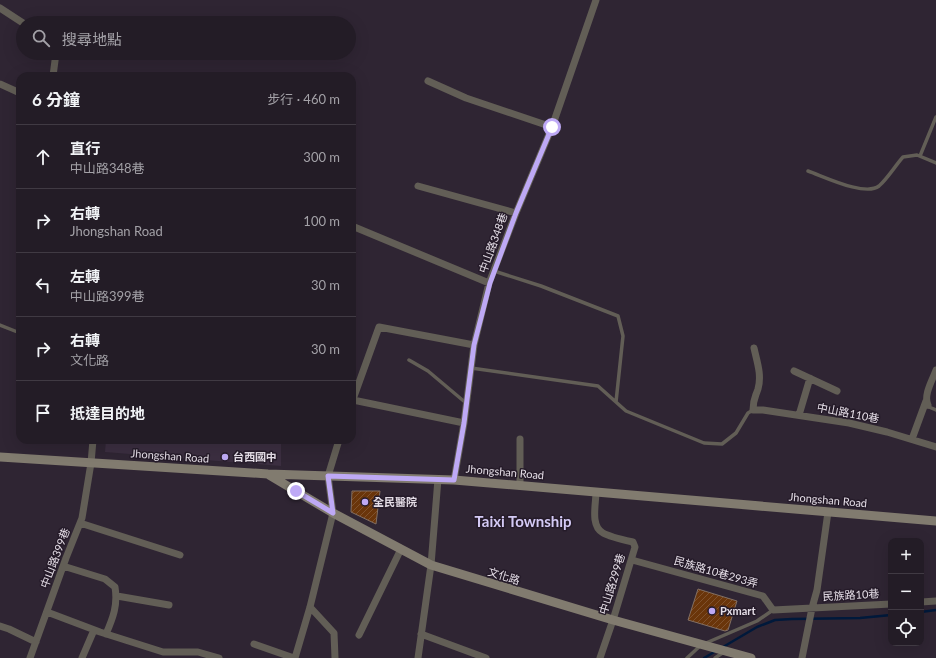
<!DOCTYPE html>
<html lang="zh-TW">
<meta charset="utf-8">
<style>
:root{--surface:#231c26;--page:#2f2932;--text:#f1f3f6;--muted:#a3a1a7;--line:#403a43}
body{margin:0;font-family:Lato,"Noto Sans TC",sans-serif;background:var(--page);color:var(--text)}
.controls{position:absolute;right:12px;bottom:12px;display:grid;overflow:hidden;border-radius:8px;box-shadow:0 4px 16px #0002}
.controls button{width:36px;height:36px;display:grid;place-items:center;padding:0;border:0;border-bottom:1px solid var(--line);background:var(--surface);color:var(--text);font:20px sans-serif}
.stop{position:absolute;width:12px;height:12px;margin:-9px;border:3px solid #bea9f5;border-radius:50%;background:#fff}
.stop.end{background:#bea9f5;border-color:#fff;box-shadow:0 1px 4px #0008}
.list{margin:0;padding:0;list-style:none}
h2{display:flex;justify-content:space-between;align-items:center;height:52px;margin:0;padding:0 16px;font-size:17px}
h2 small{font-size:13px;font-weight:400;color:var(--muted)}
.list li{display:grid;grid-template-columns:26px 1fr auto;gap:12px;align-items:center;box-sizing:border-box;height:64px;padding:0 16px;border-top:1px solid var(--line)}
.list b{display:block;font-size:15px;white-space:nowrap}
.list p{margin:0;font-size:13px;white-space:nowrap;color:var(--muted)}
.list em{font-size:13px;font-style:normal;color:var(--muted)}
.icon{flex:none;width:22px;height:22px;fill:none;stroke:currentColor;stroke-width:2;stroke-linecap:round;stroke-linejoin:round}
.map{position:relative;flex:none;width:936px;height:658px;overflow:hidden}
.search{position:absolute;background:var(--surface);box-shadow:0 4px 16px #0002;left:16px;top:16px;width:340px;height:44px;display:flex;align-items:center;gap:10px;box-sizing:border-box;padding:0 14px;border-radius:22px;color:var(--muted);font-size:15px}
.panel{position:absolute;background:var(--surface);box-shadow:0 4px 16px #0002;left:16px;top:72px;width:340px;height:372px;border-radius:12px}
.map>svg:first-child{display:block}
</style>
<div class="map">
<svg width="936" height="658" viewBox="0 0 936 658">
<defs>
<pattern id="building-hatch" width="6" height="6" patternUnits="userSpaceOnUse"><rect width="6" height="6" fill="#6a350a"/><path d="M-1 1l2-2M0 6l6-6M5 7l2-2" fill="none" stroke="#7f522e"/></pattern>
</defs>
<rect width="100%" height="100%" fill="#2f2533"/>
<path fill="#3b2e40" d="M106 440H281V466L105 452Z"/>
<g fill="none" stroke-linecap="round" stroke-linejoin="round">
<path stroke="#00193b" stroke-width="2.5" d="M921 612 936 610
M723 647 757 627 775 620 792 619 860 618 891 615
M704 658 716 651"/>
</g>
<path fill="url(#building-hatch)" stroke="#826f63" d="M352 491H380L376 524 351 512Z
M698 589 737 601 728 630 725 631 688 620Z"/>
<g fill="none" stroke-linecap="round" stroke-linejoin="round">
<path stroke="#625e56" stroke-width="3.5" d="M920 156 936 117
M808 171C823 176 865 197 879 186 888 178 895 166 903 157L917 155 936 163
M494 271 541 286 618 316 623 336 616 402
M0 325 20 333
M409 360 428 371 466 403
M471 368 598 386 626 411 704 443 722 444 736 433 748 413 753 410
M929 407 936 410
M706 643 757 621 773 610
M687 658 700 646
M715 658 724 652"/>
<path stroke="#625e56" stroke-width="7" d="M0 8 23 23
M53 76 56 53
M428 81 466 98 552 127
M0 84 20 93
M418 186 516 213
M352 226 489 283
M754 348C757 362 762 375 758 389 755 398 753 399 753 410H763L849 423 887 432 936 447
M794 371 837 391
M353 400 464 423
M352 402 379 327 474 345
M928 405C923 395 933 379 936 370
M799 415 810 378
M912 439 926 401
M454 480 464 423 474 345 489 283 516 213 552 127 596 0
M520 486V439
M596 492C596 504 590 526 603 533 610 537 624 540 633 542L635 547 613 620 600 658
M80 523 180 555
M632 560 763 596 773 610 891 604
M63 566 105 579 115 587C118 605 113 618 106 634
M117 596 169 605
M921 602 936 601
M310 607 334 633 335 658
M47 612 100 632 163 652H198L219 658
M0 626 9 629 36 642
M421 634 486 658
M359 635 401 549
M254 644 294 658
M30 658 66 558 82 518 91 463 93 440
M82 658 94 630
M295 658 310 607 333 513 328 476 339 440
M418 658 431 565 438 479
M802 658 812 608 817 590 828 512"/>
<path stroke="#817b6f" stroke-width="9" d="M0 457 268 474 454 480 936 521
M269 475 333 513 431 565 613 620 751 658"/>
</g>
<g fill="none" stroke-linecap="round" stroke-linejoin="round">
<path stroke="#bea9f5" stroke-width="5" d="M296 491 333 513 328 476 454 480 464 423 474 345 490 283 516 213 552 127"/>
</g>
<g fill="#bea9f5" stroke="#251b29" stroke-width="1.5">
<circle cx="225" cy="457" r="4"/>
<circle cx="365" cy="502" r="4"/>
<circle cx="712" cy="611" r="4"/>
</g>
<g text-anchor="middle" stroke-width="3" stroke-linejoin="round" paint-order="stroke">
<g font-size="11" fill="#e5dee7" stroke="#251b29">
<text transform="translate(493 243) rotate(-70)" y="4">中山路348巷</text>
<text transform="translate(848 413) rotate(11)" y="4">中山路110巷</text>
<text transform="translate(170 456) rotate(4)" y="4">Jhongshan Road</text>
<text transform="translate(505 472) rotate(5)" y="4">Jhongshan Road</text>
<text transform="translate(828 500) rotate(5)" y="4">Jhongshan Road</text>
<text transform="translate(55 558) rotate(-69)" y="4">中山路399巷</text>
<text transform="translate(716 572) rotate(16)" y="4">民族路10巷293弄</text>
<text transform="translate(504 576) rotate(17)" y="4">文化路</text>
<text transform="translate(612 584) rotate(-73)" y="4">中山路299巷</text>
<text transform="translate(851 595) rotate(-3)" y="4">民族路10巷</text>
</g>
<g font-size="11" font-weight="bold" fill="#e5dee7" stroke="#251b29" text-anchor="start">
<text x="233" y="461">台西國中</text>
<text x="373" y="506">全民醫院</text>
<text x="720" y="615">Pxmart</text>
</g>
<g font-size="15" font-weight="bold" fill="#d4caf5" stroke="#251b29">
<text x="523" y="527">Taixi Township</text>
</g>
</g>
</svg>
<div class="controls">
<button>+</button>
<button>−</button>
<button><svg class="icon" aria-label="locate" viewBox="0 0 24 24"><circle cx="12" cy="12" r="6"/><path d="M12 2v4M12 18v4M2 12h4M18 12h4"/></svg></button>
</div>
<div class="stop" style="left:552px;top:127px"></div>
<div class="stop end" style="left:296px;top:491px"></div>
<div class="search"><svg class="icon" aria-label="search" viewBox="0 0 24 24"><circle cx="10" cy="10" r="6"/><path d="M15 15l6 6"/></svg>搜尋地點</div>
<section class="panel">
<h2>6 分鐘<small>步行 · 460 m</small></h2>
<ul class="list">
<li><svg class="icon" aria-label="ahead" viewBox="0 0 24 24"><path d="M12 20V5M6 11l6-6 6 6"/></svg><div><b>直行</b><p>中山路348巷</p></div><em>300 m</em></li>
<li><svg class="icon" aria-label="right" viewBox="0 0 24 24"><path d="M7 20v-9h11M14 6l5 5-5 5"/></svg><div><b>右轉</b><p>Jhongshan Road</p></div><em>100 m</em></li>
<li><svg class="icon" aria-label="left" viewBox="0 0 24 24"><path d="M17 20v-9H6M10 6l-5 5 5 5"/></svg><div><b>左轉</b><p>中山路399巷</p></div><em>30 m</em></li>
<li><svg class="icon" aria-label="right" viewBox="0 0 24 24"><path d="M7 20v-9h11M14 6l5 5-5 5"/></svg><div><b>右轉</b><p>文化路</p></div><em>30 m</em></li>
<li><svg class="icon" aria-label="arrive" viewBox="0 0 24 24"><path d="M6 21V4h12l-3 4 3 4H6"/></svg><div><b>抵達目的地</b></div></li>
</ul>
</section>
</div>
